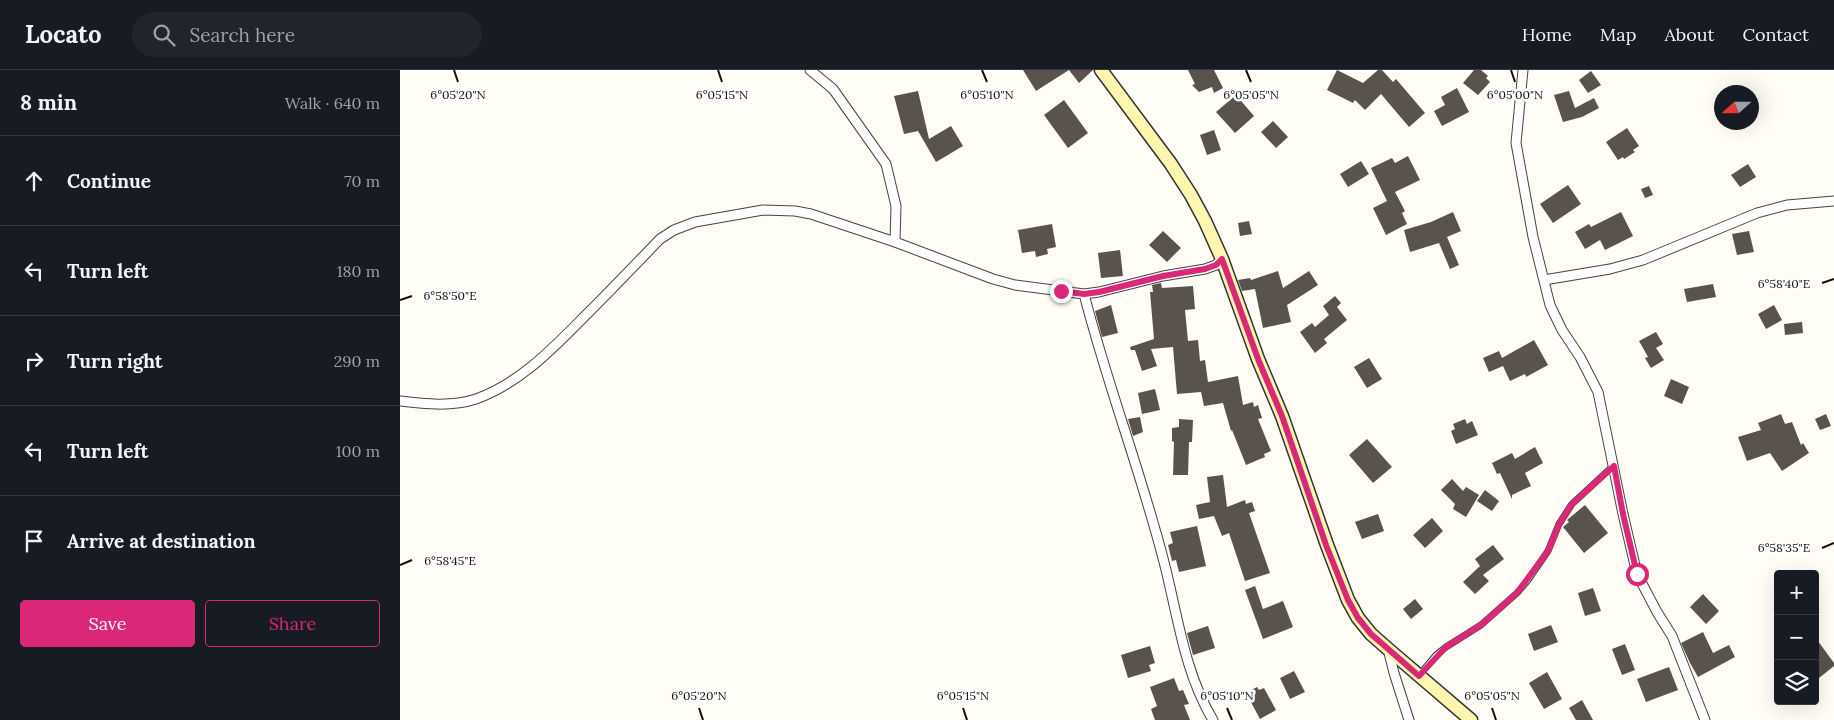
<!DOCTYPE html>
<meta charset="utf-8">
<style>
:root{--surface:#171b24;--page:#20242c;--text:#f1f3f6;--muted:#9ea1a6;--line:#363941;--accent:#db2777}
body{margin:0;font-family:Lora,serif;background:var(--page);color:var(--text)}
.controls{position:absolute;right:15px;bottom:15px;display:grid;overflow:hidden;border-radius:5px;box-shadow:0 5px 20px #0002}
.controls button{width:45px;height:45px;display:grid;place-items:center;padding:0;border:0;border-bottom:1px solid var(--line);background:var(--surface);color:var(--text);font:25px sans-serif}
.compass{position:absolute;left:1314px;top:15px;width:45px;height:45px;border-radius:50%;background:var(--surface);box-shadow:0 5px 20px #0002;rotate:249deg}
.stop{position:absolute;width:15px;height:15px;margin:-11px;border:4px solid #db2777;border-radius:50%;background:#fff}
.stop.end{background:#db2777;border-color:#fff;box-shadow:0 1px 5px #0008}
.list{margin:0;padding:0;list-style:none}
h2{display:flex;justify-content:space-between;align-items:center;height:65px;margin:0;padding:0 20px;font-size:21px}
h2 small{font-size:16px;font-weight:400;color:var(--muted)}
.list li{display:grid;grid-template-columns:32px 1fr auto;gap:15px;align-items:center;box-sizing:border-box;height:90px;padding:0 20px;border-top:1px solid var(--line)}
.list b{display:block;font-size:19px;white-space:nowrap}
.list em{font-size:16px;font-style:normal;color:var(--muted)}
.actions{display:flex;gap:10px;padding:15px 20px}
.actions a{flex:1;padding:11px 0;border:1px solid var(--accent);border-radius:5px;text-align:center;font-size:18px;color:var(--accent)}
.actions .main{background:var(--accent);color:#fff}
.icon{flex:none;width:28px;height:28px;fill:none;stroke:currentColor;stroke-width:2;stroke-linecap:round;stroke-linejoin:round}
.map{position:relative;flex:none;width:1434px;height:650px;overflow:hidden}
header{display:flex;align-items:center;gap:30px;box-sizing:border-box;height:70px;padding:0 25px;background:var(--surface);border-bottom:1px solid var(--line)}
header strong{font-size:24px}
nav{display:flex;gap:28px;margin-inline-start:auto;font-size:18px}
.search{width:350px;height:45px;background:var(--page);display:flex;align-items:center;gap:12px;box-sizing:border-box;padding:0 18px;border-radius:28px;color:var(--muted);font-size:19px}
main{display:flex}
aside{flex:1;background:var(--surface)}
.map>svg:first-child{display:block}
</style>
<header>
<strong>Locato</strong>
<div class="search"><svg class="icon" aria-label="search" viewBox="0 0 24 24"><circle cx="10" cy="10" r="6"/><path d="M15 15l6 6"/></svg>Search here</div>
<nav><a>Home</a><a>Map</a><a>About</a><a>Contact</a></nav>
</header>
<main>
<aside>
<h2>8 min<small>Walk · 640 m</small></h2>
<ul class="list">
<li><svg class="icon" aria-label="ahead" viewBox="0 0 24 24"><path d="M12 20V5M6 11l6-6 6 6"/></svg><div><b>Continue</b></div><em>70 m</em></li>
<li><svg class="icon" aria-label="left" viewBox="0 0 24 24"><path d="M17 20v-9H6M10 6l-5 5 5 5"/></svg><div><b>Turn left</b></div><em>180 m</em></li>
<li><svg class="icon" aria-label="right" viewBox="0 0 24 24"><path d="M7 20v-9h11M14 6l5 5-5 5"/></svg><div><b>Turn right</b></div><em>290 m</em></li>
<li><svg class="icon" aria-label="left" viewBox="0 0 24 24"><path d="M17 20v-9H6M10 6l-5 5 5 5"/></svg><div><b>Turn left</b></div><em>100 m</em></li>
<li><svg class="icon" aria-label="arrive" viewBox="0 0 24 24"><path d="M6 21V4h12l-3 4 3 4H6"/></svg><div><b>Arrive at destination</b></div></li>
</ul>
<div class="actions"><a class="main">Save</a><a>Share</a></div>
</aside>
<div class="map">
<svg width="1434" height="650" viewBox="0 0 1434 650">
<rect width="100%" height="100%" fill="#fffdf5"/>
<path fill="#5a524d" d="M623 0H693L679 13 669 0 636 21Z
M788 0H814L823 18 814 23 812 17 799 22 792 15 795 14Z
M937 0 963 13 978 0H982L993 12 996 9 1025 43 1009 57 981 24 965 40 955 30 953 33 927 20Z
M1074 0H1081L1088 6 1086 8 1090 12 1078 25 1063 13Z
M1191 1 1201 15 1188 23 1179 10Z
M1057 18 1069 42 1042 56 1034 41 1045 35 1041 27Z
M518 21 529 69 551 56 563 76 536 92 518 61 504 64 494 26Z
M1169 21 1175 38 1194 28 1199 38 1182 47 1163 52 1154 25Z
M836 25 854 46 835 63 816 42Z
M664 30 688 63 668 78 644 45Z
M873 51 888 67 876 78 861 62Z
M1227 58 1239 76 1233 80 1235 82 1224 89 1223 87 1218 90 1206 72Z
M814 60 821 80 807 85 800 65Z
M1008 86 1020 110 995 122 1005 141 1002 143 1007 154 986 165 973 138 987 131 971 98 992 88 995 93Z
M961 91 969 104 948 117 940 104Z
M1348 94 1356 107 1340 117 1331 105Z
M1168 115 1181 134 1153 153 1140 134Z
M1249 116 1253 125 1245 128 1241 119Z
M1053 142 1061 161 1047 167 1059 195 1050 199 1039 173 1010 182 1004 160 1031 152Z
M1221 142 1233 166 1205 180 1200 170 1185 179 1175 162 1189 154 1191 157Z
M849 151 852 164 840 166 838 153Z
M652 154 656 177 647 179 648 184 636 187 635 181 622 183 618 160Z
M763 161 781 178 767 192 749 175Z
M1349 161 1354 182 1337 185 1332 164Z
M720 180 723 206 701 208 698 183Z
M878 201 883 218 909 201 918 215 887 235 891 252 863 258 855 219 842 221 838 210 850 208 851 210Z
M761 213 762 218 793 216 795 239 785 240 788 271 798 270 800 291 805 290 808 312 838 306 843 335 853 332 854 337 858 335 862 348 858 349 871 381 864 384 865 387 846 395 832 360 831 361 823 333 804 336 801 322 777 324 773 277 751 279 757 296 742 301 735 280H731L730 277 754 269 750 222H753L752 215Z
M1313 214 1316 227 1287 232 1284 219Z
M935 226 941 233 937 237 947 250 924 269 927 273 915 283 900 262 912 253 915 257 929 245 923 236Z
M711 235 718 263 702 267 695 241Z
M1374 235 1382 250 1366 259 1358 244Z
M1402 252 1403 263 1385 265 1384 254Z
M1256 262 1263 274 1256 278 1264 290 1251 298 1245 288 1248 287 1239 271Z
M1134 270 1148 295 1126 307 1125 304 1110 311 1103 296 1089 302 1083 288 1099 281 1102 288Z
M969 288 982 309 967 318 954 297Z
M1271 309 1289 317 1282 334 1264 326Z
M755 319 760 340 742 344 738 323Z
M1381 344 1385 354 1392 352 1401 375 1403 373 1409 383 1382 401 1370 383 1347 391 1338 367 1361 360 1358 353Z
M1426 344 1431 356 1420 360 1415 349Z
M740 347 743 362 733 366 728 349Z
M779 349 793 350 792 372H789L788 405H773L774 372 772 371V358L779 357Z
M1065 349 1067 354 1072 351 1078 365 1056 374 1051 361 1055 359 1053 354Z
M967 369 992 397 973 413 949 385Z
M1135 377 1143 393 1125 403 1131 416 1112 425V429L1100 403 1097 404 1092 393 1112 383 1115 389Z
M823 405 827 437 845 430 846 434 852 432 855 441 849 443 870 503 845 511 829 463 822 466 814 446 799 449 796 435 810 432 807 407Z
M1052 409 1063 421 1066 417 1079 425 1066 447 1053 439 1055 434 1041 420Z
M1085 420 1099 431 1092 441 1077 431Z
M1185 435 1208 463 1184 483 1163 457 1169 452 1167 450Z
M978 444 984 461 962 469 955 452Z
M1032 448 1043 461 1025 478 1013 465Z
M797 456 806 496 779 502 776 490 772 491 768 475 773 473 770 462Z
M1093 475 1104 489 1083 505 1089 511 1075 524 1063 512 1080 496 1075 489Z
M855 516 863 539 883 531 893 557 863 569 845 520Z
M1193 518 1201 541 1185 546 1178 523Z
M1303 524 1319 541 1306 554 1290 537Z
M1015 529 1023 539 1011 549 1003 539Z
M1151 555 1158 572 1134 581 1128 564Z
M808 556 815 578 793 585 787 563Z
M1303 562 1313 583 1329 575 1335 587 1298 607 1290 593 1281 573Z
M1415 567 1434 593V596L1419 608 1415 604Z
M1225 574 1235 600 1222 605 1212 579Z
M750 576 755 593 749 595 751 601 728 608 721 585Z
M1269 597 1278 620 1246 632 1237 609Z
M894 601 905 622 890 629 880 608Z
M1147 602 1162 629 1144 639 1129 613Z
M774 608 779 621 783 620 789 634 784 635 790 650H755L751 639 757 636 750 617Z
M857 617 859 620 864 618 876 640 860 649 846 623Z
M1182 630 1193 650H1176L1169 638Z"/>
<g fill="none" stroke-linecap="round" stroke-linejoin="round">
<defs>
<path id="lane" d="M1020 604 1036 585 1046 577 1081 555 1117 523 1128 510 1148 481 1159 454 1172 434 1212 397"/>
<path id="street" d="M410 0 433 19 486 94 496 136 495 172
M1123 0 1116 73 1133 167 1150 235 1162 260 1180 287 1198 322 1223 444 1237 504 1257 542 1272 566 1305 650
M1144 210 1210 199 1243 190 1357 143 1387 135 1434 131
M684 224C707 314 741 402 764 492 778 546 784 602 813 650
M0 331C24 334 52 337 76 329 121 313 155 276 188 243 212 219 236 194 260 169L274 160 295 152 363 140 395 141 411 144 495 172 593 209 615 215 684 224 699 222 763 206 805 199 816 195 822 189
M988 579 994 603 1009 650"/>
<path id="secondary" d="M701 0 771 94 791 125 805 151 822 189 858 289 882 346 927 475 948 530 958 548 971 564 988 579 1071 650"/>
</defs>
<use href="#lane" stroke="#444" stroke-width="7"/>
<use href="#street" stroke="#444" stroke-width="11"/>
<use href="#secondary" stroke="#333" stroke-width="15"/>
<use href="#lane" stroke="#fff" stroke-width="4.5"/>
<use href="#street" stroke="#fff" stroke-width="9"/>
<use href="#secondary" stroke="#fff6b0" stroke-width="12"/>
</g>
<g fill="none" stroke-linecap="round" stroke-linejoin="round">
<path stroke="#db2777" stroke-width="6" d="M661 221 684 224 699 222 763 206 805 199 816 195 822 189 858 289 882 346 926 475 948 530 958 548 971 564 1019 606 1046 577 1081 555 1117 523 1148 481 1159 454 1172 434 1214 396 1223 444 1237 504"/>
</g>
<path fill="none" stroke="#111" stroke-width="2" d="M54 0 58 12M318 0 322 12M582 0 587 12M846 0 851 12M1111 0 1115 12M1422 213 1434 209M0 230 12 226M1422 478 1434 473M0 495 12 490M299 638 303 650M563 638 567 650M827 638 832 650M1092 638 1096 650"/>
<g font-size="12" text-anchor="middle" fill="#111" stroke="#fff" stroke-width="5" stroke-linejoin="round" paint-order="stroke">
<text x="58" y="29">6°05'20"N</text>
<text x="322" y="29">6°05'15"N</text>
<text x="587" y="29">6°05'10"N</text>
<text x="851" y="29">6°05'05"N</text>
<text x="1115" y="29">6°05'00"N</text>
<text x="1384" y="218">6°58'40"E</text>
<text x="50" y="230">6°58'50"E</text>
<text x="1384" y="482">6°58'35"E</text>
<text x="50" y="495">6°58'45"E</text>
<text x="299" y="630">6°05'20"N</text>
<text x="563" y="630">6°05'15"N</text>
<text x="827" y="630">6°05'10"N</text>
<text x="1092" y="630">6°05'05"N</text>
</g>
</svg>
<div class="controls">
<button>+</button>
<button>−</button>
<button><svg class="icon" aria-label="layers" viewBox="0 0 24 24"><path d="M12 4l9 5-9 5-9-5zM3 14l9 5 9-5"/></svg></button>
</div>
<svg class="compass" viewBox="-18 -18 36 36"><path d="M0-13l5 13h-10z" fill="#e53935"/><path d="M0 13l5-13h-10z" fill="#9ea1a6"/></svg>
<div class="stop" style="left:1237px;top:504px"></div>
<div class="stop end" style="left:661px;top:221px"></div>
</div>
</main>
